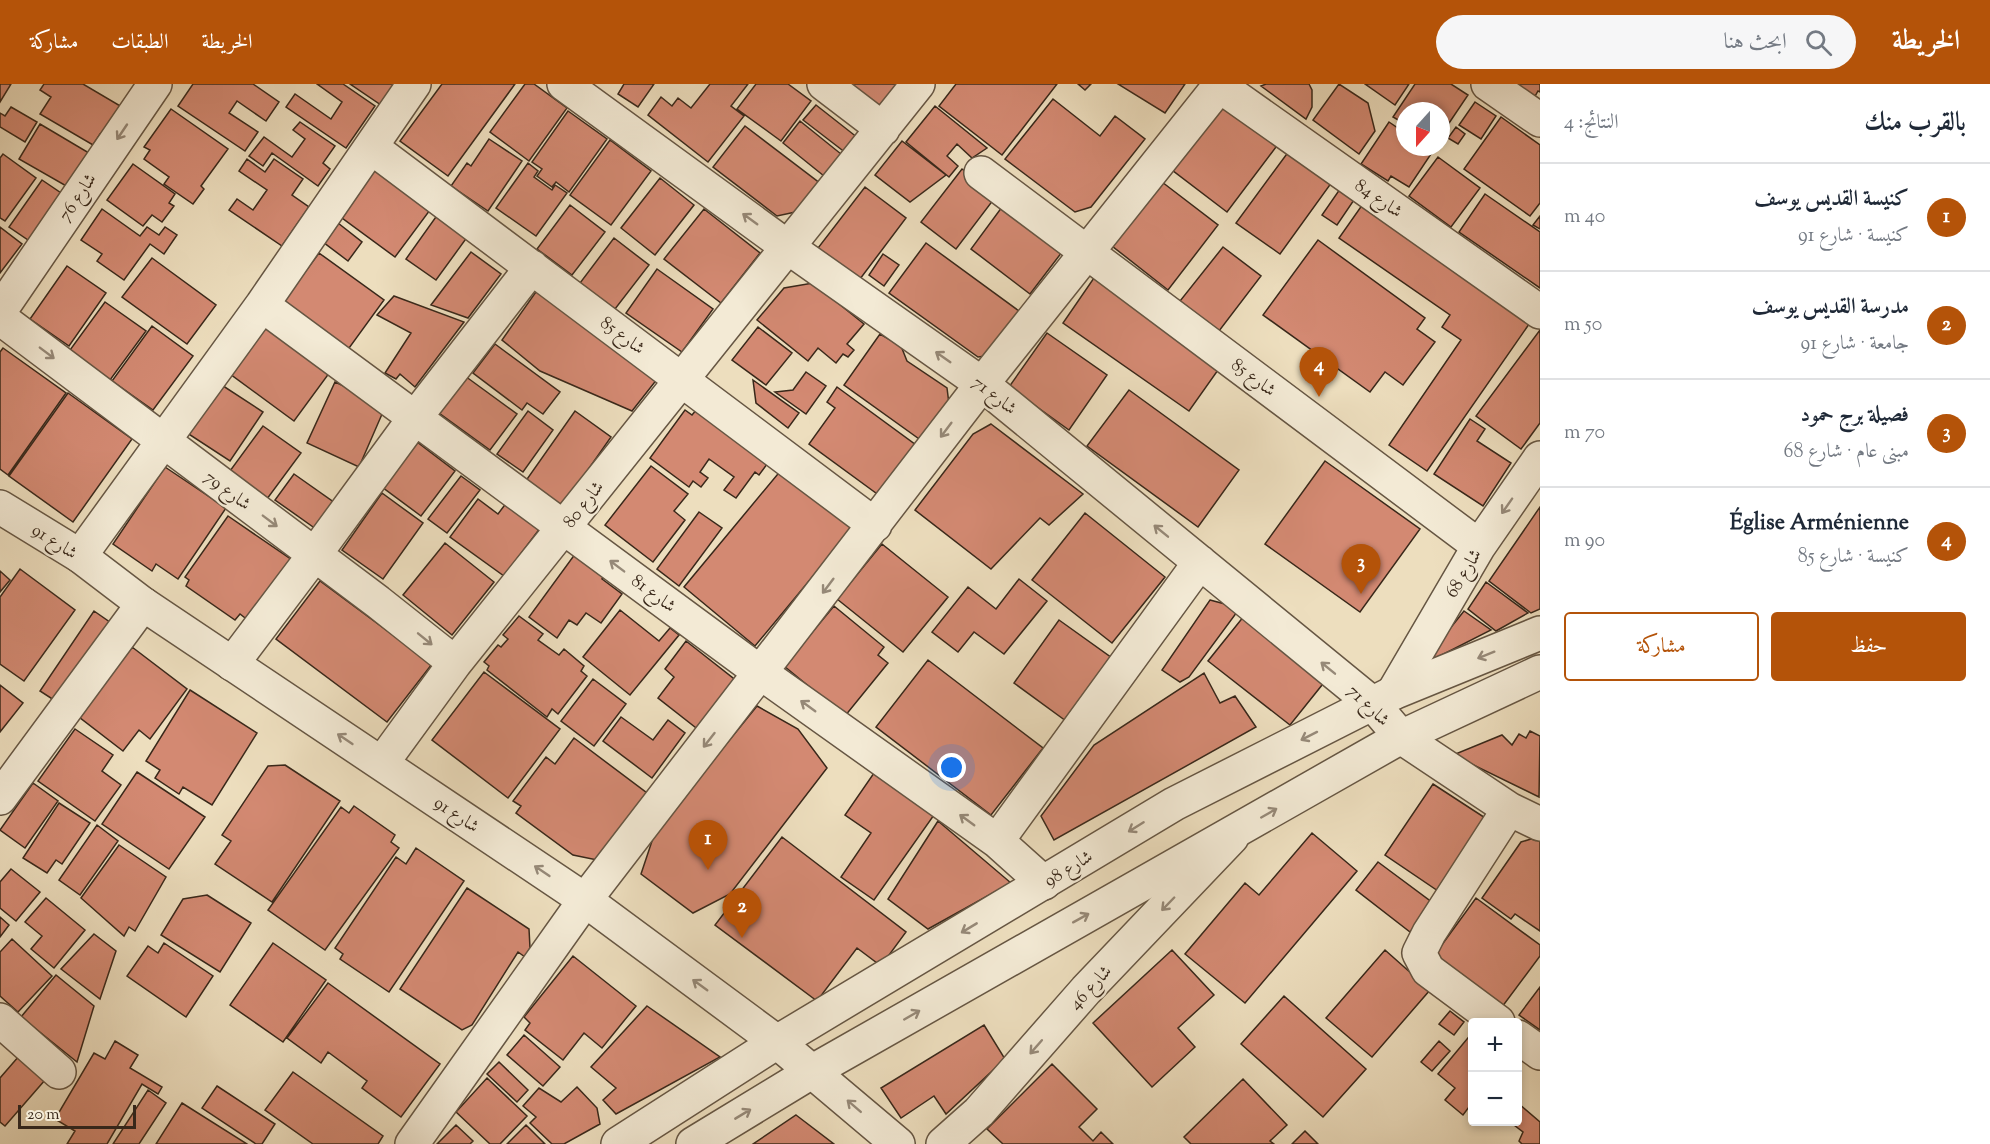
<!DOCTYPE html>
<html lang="ar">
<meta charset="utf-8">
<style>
:root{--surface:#fff;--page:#f6f6f7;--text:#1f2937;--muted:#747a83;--line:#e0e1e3;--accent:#b45309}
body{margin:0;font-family:"Sorts Mill Goudy",Amiri,serif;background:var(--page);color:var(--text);direction:rtl}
.controls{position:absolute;right:18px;bottom:18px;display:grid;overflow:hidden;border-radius:6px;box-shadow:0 3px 9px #0003}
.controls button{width:54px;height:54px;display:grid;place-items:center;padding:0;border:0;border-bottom:2px solid var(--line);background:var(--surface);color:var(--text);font:30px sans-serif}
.compass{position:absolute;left:1396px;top:18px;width:54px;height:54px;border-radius:50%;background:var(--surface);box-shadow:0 3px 9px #0003;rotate:201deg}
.scale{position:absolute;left:18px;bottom:15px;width:118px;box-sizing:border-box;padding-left:6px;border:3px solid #39281a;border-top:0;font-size:16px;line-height:21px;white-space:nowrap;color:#39281a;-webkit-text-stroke:4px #f3ead5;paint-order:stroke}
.you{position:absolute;left:952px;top:684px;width:21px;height:21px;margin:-15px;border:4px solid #fff;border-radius:50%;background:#1a73e8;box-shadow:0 0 0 9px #1a73e833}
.badge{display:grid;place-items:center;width:39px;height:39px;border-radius:50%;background:var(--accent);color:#fff;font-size:20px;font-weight:700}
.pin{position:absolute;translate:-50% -50px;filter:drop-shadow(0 2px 3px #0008)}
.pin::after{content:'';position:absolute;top:32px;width:21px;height:18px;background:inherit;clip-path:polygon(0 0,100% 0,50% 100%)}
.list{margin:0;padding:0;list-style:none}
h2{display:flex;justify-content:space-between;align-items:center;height:78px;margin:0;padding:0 24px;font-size:26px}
h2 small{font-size:20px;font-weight:400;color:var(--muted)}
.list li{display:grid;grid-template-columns:39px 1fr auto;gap:18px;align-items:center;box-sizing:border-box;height:108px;padding:0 24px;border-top:2px solid var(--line)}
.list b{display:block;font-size:22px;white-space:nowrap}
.list p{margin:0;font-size:20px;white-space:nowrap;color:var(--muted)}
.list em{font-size:20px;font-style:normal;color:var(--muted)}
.actions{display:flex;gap:12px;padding:18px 24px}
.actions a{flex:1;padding:14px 0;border:2px solid var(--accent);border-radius:6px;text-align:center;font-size:21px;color:var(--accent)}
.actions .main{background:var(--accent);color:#fff}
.icon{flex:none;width:33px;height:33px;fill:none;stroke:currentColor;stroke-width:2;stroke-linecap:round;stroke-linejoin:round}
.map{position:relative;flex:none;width:1540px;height:1060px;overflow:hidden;direction:ltr}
header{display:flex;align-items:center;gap:36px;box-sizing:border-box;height:84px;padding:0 30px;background:var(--accent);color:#fff}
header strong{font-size:28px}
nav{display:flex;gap:33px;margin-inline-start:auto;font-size:21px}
.search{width:420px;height:54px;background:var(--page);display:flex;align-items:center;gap:15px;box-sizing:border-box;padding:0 21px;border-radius:33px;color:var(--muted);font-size:22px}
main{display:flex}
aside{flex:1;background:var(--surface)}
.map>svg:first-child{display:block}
</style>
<header>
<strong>الخريطة</strong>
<div class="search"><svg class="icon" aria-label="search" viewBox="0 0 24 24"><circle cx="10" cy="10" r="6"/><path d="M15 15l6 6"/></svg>ابحث هنا</div>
<nav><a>الخريطة</a><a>الطبقات</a><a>مشاركة</a></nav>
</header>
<main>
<aside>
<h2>بالقرب منك<small>النتائج: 4</small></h2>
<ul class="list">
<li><span class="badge">1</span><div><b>كنيسة القديس يوسف</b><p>كنيسة · شارع 91</p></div><em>40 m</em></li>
<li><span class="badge">2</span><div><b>مدرسة القديس يوسف</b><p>جامعة · شارع 91</p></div><em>50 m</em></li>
<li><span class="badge">3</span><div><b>فصيلة برج حمود</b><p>مبنى عام · شارع 68</p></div><em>70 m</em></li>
<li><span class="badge">4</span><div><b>Église Arménienne</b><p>كنيسة · شارع 85</p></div><em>90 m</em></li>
</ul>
<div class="actions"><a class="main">حفظ</a><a>مشاركة</a></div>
</aside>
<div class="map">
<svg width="1540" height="1060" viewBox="0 0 1540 1060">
<rect width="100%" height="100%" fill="#eddebe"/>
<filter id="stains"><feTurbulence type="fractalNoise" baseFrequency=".00333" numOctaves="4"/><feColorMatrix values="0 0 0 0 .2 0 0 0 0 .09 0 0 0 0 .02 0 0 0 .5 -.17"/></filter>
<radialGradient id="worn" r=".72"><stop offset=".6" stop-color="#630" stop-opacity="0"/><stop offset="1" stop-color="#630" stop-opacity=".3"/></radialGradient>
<path fill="#d38972" stroke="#39281a" stroke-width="1.5" d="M0 0H11L0 18Z
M44 0H83L122 23 103 52 100 50 93 61 40 30 51 13 40 6Z
M193 0H253L279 18 266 37 237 17 229 29 258 48 245 67 178 22Z
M317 0H343L375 22 346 64 286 23 295 10 331 35 342 18Z
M350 0H395L381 21Z
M442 0H515L448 92 400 57Z
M525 0H534L567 24 529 77 490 48Z
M624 0H654L638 23 618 10Z
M710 0H748L731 22 744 32 708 78 648 31 661 13 672 22 678 14 691 24Z
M756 0H788L811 17 781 57 737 25Z
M839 0H898L877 28Z
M956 0H1057L1002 71 939 22Z
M1078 0H1091L1085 6Z
M1118 0H1185L1165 29Z
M1266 0H1309L1312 6V23L1306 35 1261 2Z
M1339 0 1368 19 1375 47 1359 70 1313 36Z
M1365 0H1409L1395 21Z
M1415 0H1451L1468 11 1441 51V27H1405V40L1393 33Z
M1520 0H1540V8L1538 7 1534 14 1518 4Z
M1053 15 1100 52 1115 32 1145 55 1091 123 1075 128 1005 75Z
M1224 17 1279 59 1227 128 1172 86Z
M1475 18 1496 32 1481 55 1459 41Z
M816 21 858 54 846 69 803 36Z
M935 22 987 64 972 74 957 60 947 72 958 82 949 93 906 58Z
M11 23 37 38 25 58 0 43V29L5 32Z
M171 25 228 65 201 102 204 105 193 120 164 100 169 93 144 75 150 66 144 63Z
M568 27 607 55 569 108 556 98 552 103 537 92 542 85 532 78Z
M1501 33 1540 61V119L1530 132 1464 85Z
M800 37 841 70 824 92 783 59Z
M300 38 335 62 323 79 330 85 318 102 272 69 263 82 249 72 264 53 292 73 305 55 293 46Z
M1389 38 1405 49V63H1427L1433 67 1409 103 1391 92 1388 97 1361 80Z
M40 40 89 69 68 103 19 75Z
M745 42 821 100 800 127 777 132 713 83Z
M1456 43 1465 50 1458 60 1448 54Z
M489 55 522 77 488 127 451 102 467 79 471 82Z
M610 56 651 87 611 141 570 111Z
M902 57 946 91 910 118 875 91Z
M1289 67 1332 98 1280 170 1236 139Z
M3 70 36 94 5 137 0 134V74Z
M1438 73 1480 104 1451 143 1409 112Z
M247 75 265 88 274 75 303 95 292 111 309 123 282 162 229 126 237 115 253 126 267 106 239 87Z
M376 79 433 122 395 173 338 131Z
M528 79 538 87 534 93 552 106 555 101 567 109 536 152 496 124Z
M133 80 175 110 169 119 174 122 162 138 152 131 143 142 107 116Z
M962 85 997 111 956 165 921 138Z
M660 94 694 121 655 171 621 144Z
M42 96 64 111 31 158 9 143Z
M1162 98 1218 141 1168 206 1112 162Z
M865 103 906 134 860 195 818 164Z
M1340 105 1354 116 1337 141 1322 131Z
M1485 110 1540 148V204L1459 148Z
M1365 117 1534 233 1427 387 1389 361 1461 256 1442 243 1450 231 1339 154Z
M570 121 605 148 572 191 537 165Z
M1002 123 1062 168 1030 210 971 165Z
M102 125 140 152 147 143 159 151 165 143 177 151 164 170 150 160 124 196 97 177 102 170 81 156Z
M704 125 760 169 721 219 664 175Z
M438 130 468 152 436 196 406 175Z
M1540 132V145L1533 141Z
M338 139 362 158 348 177 323 158Z
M0 143 22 160 0 189Z
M614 154 649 181 615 225 580 199Z
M1318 156 1425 234 1417 245 1435 258 1403 301 1385 288 1370 308 1263 231Z
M926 159 1019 227 986 272 978 273 889 209Z
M1223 163 1261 192 1219 247 1180 217Z
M471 168 501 190 468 234 431 221Z
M319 169 384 216 344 271 279 223Z
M883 170 899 181 884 202 869 191Z
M152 174 216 221 187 260 122 213Z
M67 182 106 209 69 262 30 235Z
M657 185 713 225 682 268 626 229Z
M1096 191 1223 279 1189 327 1063 239Z
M813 199 864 240 847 260 854 266 848 273 843 270 836 279 818 264 808 277 757 236 784 204Z
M538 205 658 294 632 327 540 287 502 256Z
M394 212 464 238 415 303 400 290 396 295 385 289 411 249 377 231Z
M105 218 146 247 110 296 70 266Z
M262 238 330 288 294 337 226 287Z
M152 242 193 272 153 326 112 297Z
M758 243 792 269 766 301 732 276Z
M1540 246V339L1521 365 1476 332Z
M1047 249 1107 291 1069 346 1009 303Z
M880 250 901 262 907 277 947 304 949 320 922 357 844 301Z
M495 260 560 308 543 330 527 319 522 326 473 289Z
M3 264 66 309 8 391 0 385V268Z
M806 288 826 302 806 330 775 308 793 306Z
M465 292 517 330 490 366 439 329Z
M214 296 263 328 230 377 181 345Z
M753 296 799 329 788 344 756 319Z
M335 298 386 321 359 383 307 359Z
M837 303 916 361 880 412 809 360 835 324 827 318Z
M1129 306 1239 386 1198 443 1087 362Z
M68 309 132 355 73 438 9 392Z
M697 325 770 376 759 391 755 388 736 414 724 406 734 393 709 375 700 388 708 394 701 403 693 397 689 403 650 374 685 326 692 331Z
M528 327 553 346 523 388 497 370Z
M575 327 611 353 562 423 525 398Z
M1470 335 1485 345 1477 357 1511 379 1483 422 1434 390Z
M991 340 1083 410 1049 441 1040 434 991 485 915 426 973 350Z
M263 342 301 369 264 419 227 391Z
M417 358 455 387 421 432 382 403Z
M1325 377 1420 445 1360 528 1265 460Z
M787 379 858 438 755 562 684 503Z
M651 382 688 410 674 427 685 436 653 478 605 441Z
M165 383 226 424 178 495 156 480 152 487 113 460Z
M294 390 335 419 316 445 275 416Z
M461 392 480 406 447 449 428 435Z
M382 409 423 439 383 495 342 466Z
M510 414 544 439 504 492 450 453 478 415 498 430Z
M1540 423V525L1531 529 1489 497Z
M699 428 722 444 679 502 657 485Z
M1085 429 1165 493 1112 559 1032 496Z
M228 432 295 478 249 537 240 530 235 536 186 502 189 496 185 493Z
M445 459 494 498 452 551 403 511Z
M882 460 948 513 903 568 837 515Z
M578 466 608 488 602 495 622 510 601 539 586 529 577 541 569 536 557 554 529 533Z
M20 485 75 526 24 597 0 580V513Z
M0 487 10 496 0 508Z
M1019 495 1047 517 1004 570 974 548 958 568 932 548 968 503 996 525Z
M320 497 432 580 387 638 276 555Z
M1486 498 1528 529 1496 547 1468 525Z
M1210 516 1240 524 1189 593 1180 598 1162 586Z
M834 522 884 563 878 571 888 579 845 632 784 582Z
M620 526 659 557 670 544 679 551 630 611 583 573Z
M94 527 114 541 60 620 40 607Z
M1464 527 1491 546 1432 576 1428 572Z
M519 532 543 550 538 556 559 571 564 565 584 582 581 587 587 592 558 630 552 625 547 633 487 586 489 582 484 578 498 561 501 563 508 555 503 551Z
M1244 532 1326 596 1290 641 1208 577Z
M1059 536 1112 574 1066 637 1014 599Z
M686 557 738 598 700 647 658 614 674 593 665 585Z
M132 563 187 605 150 655 139 646 123 667 79 633Z
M928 576 1043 664 991 731 876 643Z
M484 588 560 645 508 714 432 656Z
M1204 589 1220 619 1235 612 1256 643 1054 756 1041 732 1094 661Z
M593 595 626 620 594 662 561 637Z
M0 601 23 619 0 648Z
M190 606 257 649 212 721 183 703 179 710 155 694 160 686 146 677Z
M757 622 798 645 827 684 730 810 693 829 641 790 655 748Z
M621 633 653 656 668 636 685 649 652 694 603 657Z
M75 645 113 671 102 687 121 701 95 737 38 697Z
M1530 647 1540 652 1539 713 1453 671 1502 651 1512 661 1519 650 1526 654Z
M574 654 647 709 597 776 573 771 516 729 521 722 513 717 546 673 555 680Z
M285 681 340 717 272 818 215 780 231 757 222 751 268 682Z
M137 688 205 733 169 785 102 740Z
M874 689 934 731 874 816 841 793 871 749 845 731Z
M33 699 58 717 25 764 0 746Z
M1433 700 1493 739 1444 811 1385 771Z
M59 719 90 739 62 780 56 776 47 789 23 774Z
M354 722 395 751 391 758 399 764 325 866 268 826 341 723 349 729Z
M938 737 1011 799 928 845 888 815Z
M97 741 118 757 80 811 59 796Z
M1312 749 1357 787 1245 919 1185 870 1245 799 1259 811Z
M782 753 906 848 881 882 857 864 817 917 715 841Z
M1531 755 1540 757V847L1515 830 1511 835 1482 814 1521 758Z
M119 761 166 793 135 847 129 843 124 852 81 814Z
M416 764 464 797 389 908 340 875 343 870 335 864 396 773 406 780Z
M1378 778 1433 819 1410 848 1356 806Z
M11 785 40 808 16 837 0 824V798Z
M467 804 529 845 530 864 525 873 518 868 472 941 462 946 400 905Z
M207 811 251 839 220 888 161 851 183 815Z
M46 814 85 846 54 884 31 865 42 852 25 838Z
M1476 814 1540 861V872L1502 923 1433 873Z
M0 833 9 841 0 853Z
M94 850 116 867 100 915 61 885Z
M12 855 52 892 18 928 0 912V868Z
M164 859 213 892 186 933 127 892 148 862 158 869Z
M273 859 326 896 283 958 230 921Z
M1172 866 1214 911 1178 944 1195 963 1152 1003 1093 939Z
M1385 866 1430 906 1372 973 1326 934Z
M573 872 636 922 602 964 584 949 563 976 525 946 530 939 524 933Z
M56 891 94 922 77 978 21 933Z
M328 899 440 980 401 1033 362 1004 367 997 328 968 321 979 287 954Z
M1540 903V946L1519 931Z
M1284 912 1366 985 1323 1033 1241 960Z
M647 922 720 973 616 1030 603 1016 616 1004 591 983Z
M1450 927 1464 938 1454 951 1439 940Z
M984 941 1005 975 946 1030 934 1012 901 1034 881 1004Z
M1472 949V1019L1463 1031 1445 1016 1455 1004 1438 990Z
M524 951 560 983 543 1002 507 971Z
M115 957 138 971 130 984 162 1003 158 1010 142 1000 107 1060H67L75 1047 55 1035 94 969 105 975Z
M1439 957 1450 967 1432 987 1421 978Z
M19 972 45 996 5 1042 0 1038V994Z
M499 978 528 1006 517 1018 487 990Z
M1052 980 1097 1025 1079 1043 1093 1057 1101 1048 1113 1060H1003L987 1045Z
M293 988 383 1052 378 1060H313L265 1026Z
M487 994 527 1032 500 1060H490L456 1028Z
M1243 995 1287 1041 1270 1057 1274 1060H1191L1184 1053Z
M217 1002 275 1040 262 1060H256L202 1024Z
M577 1003 597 1024 600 1040 564 1060H552L530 1039 536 1033 523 1022 539 1004 561 1018Z
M148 1006 166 1019 139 1060H113Z
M182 1019 247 1060H156Z
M1518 1019 1540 1038V1060H1522L1519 1057 1523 1048 1510 1038H1518Z
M796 1031 834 1060H753Z
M456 1041 473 1057 470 1060H437Z
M526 1041 545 1060H507Z
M1305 1047 1318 1060H1292Z"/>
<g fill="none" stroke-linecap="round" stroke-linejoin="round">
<defs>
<path id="minor" d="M564 0 789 164 982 300 1373 620 1401 653 1509 725 1540 740
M824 0 883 45
M1217 0 1540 228
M1488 0 1540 36
M371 63 875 441
M981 89 1479 462
M262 221 761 589 997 757 1044 799
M0 227 155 0
M0 234 378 518 455 579
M80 472 262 221 414 0
M232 580 315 470 414 335 532 183
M1393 609 1479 462 1540 374
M382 679 455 579 918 0
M0 714 143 520
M997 757 1200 478
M0 936 59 988
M1498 938 1428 886 1419 869 1429 849 1509 725
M1518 953 1540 969
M412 1060 585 816 982 300 1220 1
M943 1060 979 1028 1086 906 1232 753"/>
<path id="tertiary" d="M0 423 80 472 143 520 585 816 777 958 898 1060
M618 1060 777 958 1174 720 1393 609 1540 549
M693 1060 813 987 1401 653 1540 588"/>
</defs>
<use href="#minor" stroke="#665643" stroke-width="36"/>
<use href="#tertiary" stroke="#665643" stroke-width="36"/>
<use href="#minor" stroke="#f3ead5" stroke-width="33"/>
<use href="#tertiary" stroke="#f3ead5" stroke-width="33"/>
</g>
<defs><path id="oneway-shaft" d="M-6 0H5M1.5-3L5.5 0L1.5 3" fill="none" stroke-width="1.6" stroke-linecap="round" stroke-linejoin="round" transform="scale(1.5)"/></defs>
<g stroke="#968978">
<use href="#oneway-shaft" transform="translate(122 48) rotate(124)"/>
<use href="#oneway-shaft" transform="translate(750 135) rotate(-144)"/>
<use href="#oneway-shaft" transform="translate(47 269) rotate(37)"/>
<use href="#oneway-shaft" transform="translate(943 273) rotate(-145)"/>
<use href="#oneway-shaft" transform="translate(946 346) rotate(127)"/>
<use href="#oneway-shaft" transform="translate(1507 422) rotate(125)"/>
<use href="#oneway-shaft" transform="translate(270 437) rotate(37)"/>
<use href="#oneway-shaft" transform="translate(1161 447) rotate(-141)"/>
<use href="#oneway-shaft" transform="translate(617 482) rotate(-143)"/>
<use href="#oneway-shaft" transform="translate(828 502) rotate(127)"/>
<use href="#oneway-shaft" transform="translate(425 555) rotate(39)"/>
<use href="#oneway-shaft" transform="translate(1486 571) rotate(158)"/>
<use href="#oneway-shaft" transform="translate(1328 584) rotate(-141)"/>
<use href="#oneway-shaft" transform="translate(808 622) rotate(-144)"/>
<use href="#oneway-shaft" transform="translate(1309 652) rotate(153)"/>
<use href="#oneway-shaft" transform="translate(345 655) rotate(-146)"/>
<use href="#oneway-shaft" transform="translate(709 656) rotate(128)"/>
<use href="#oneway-shaft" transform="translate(1269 729) rotate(-30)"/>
<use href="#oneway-shaft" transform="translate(967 736) rotate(-144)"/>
<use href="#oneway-shaft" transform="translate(1136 743) rotate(148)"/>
<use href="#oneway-shaft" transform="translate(542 787) rotate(-146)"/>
<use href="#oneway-shaft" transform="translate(1168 820) rotate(134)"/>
<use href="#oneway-shaft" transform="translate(1081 834) rotate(-29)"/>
<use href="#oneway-shaft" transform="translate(969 844) rotate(149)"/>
<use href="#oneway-shaft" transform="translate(700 901) rotate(-144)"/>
<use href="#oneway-shaft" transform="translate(912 931) rotate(-30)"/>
<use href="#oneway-shaft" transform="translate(1036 963) rotate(131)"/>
<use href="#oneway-shaft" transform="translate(854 1022) rotate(-139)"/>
<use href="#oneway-shaft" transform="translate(743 1030) rotate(-31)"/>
</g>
<g text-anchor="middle" stroke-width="4.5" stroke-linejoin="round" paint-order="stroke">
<g font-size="18" fill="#39281a" stroke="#f3ead5">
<text transform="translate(77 113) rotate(-56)" y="6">شارع 76</text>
<text transform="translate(1379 114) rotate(35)" y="6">شارع 84</text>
<text transform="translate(623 251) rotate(37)" y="6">شارع 85</text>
<text transform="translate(1254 293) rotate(37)" y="6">شارع 85</text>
<text transform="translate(995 311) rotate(38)" y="6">شارع 71</text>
<text transform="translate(228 406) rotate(37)" y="6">شارع 79</text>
<text transform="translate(583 420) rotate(-52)" y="6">شارع 80</text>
<text transform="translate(55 457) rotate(33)" y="6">شارع 91</text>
<text transform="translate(1463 489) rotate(-59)" y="6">شارع 68</text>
<text transform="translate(654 509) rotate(37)" y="6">شارع 81</text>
<text transform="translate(1369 621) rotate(44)" y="6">شارع 71</text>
<text transform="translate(457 730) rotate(34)" y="6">شارع 91</text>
<text transform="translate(1068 784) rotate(-31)" y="6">شارع 98</text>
<text transform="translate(1090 903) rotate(-47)" y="6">شارع 46</text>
</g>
</g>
<rect width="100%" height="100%" filter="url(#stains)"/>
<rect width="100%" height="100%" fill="url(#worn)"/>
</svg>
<div class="controls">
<button>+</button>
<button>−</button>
</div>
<svg class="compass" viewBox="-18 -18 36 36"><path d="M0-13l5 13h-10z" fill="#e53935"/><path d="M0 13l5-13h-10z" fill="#747a83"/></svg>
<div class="scale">20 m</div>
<div class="you"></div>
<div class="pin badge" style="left:708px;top:786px">1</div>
<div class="pin badge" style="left:742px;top:854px">2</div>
<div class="pin badge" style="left:1361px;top:510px">3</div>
<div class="pin badge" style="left:1319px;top:313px">4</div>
</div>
</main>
